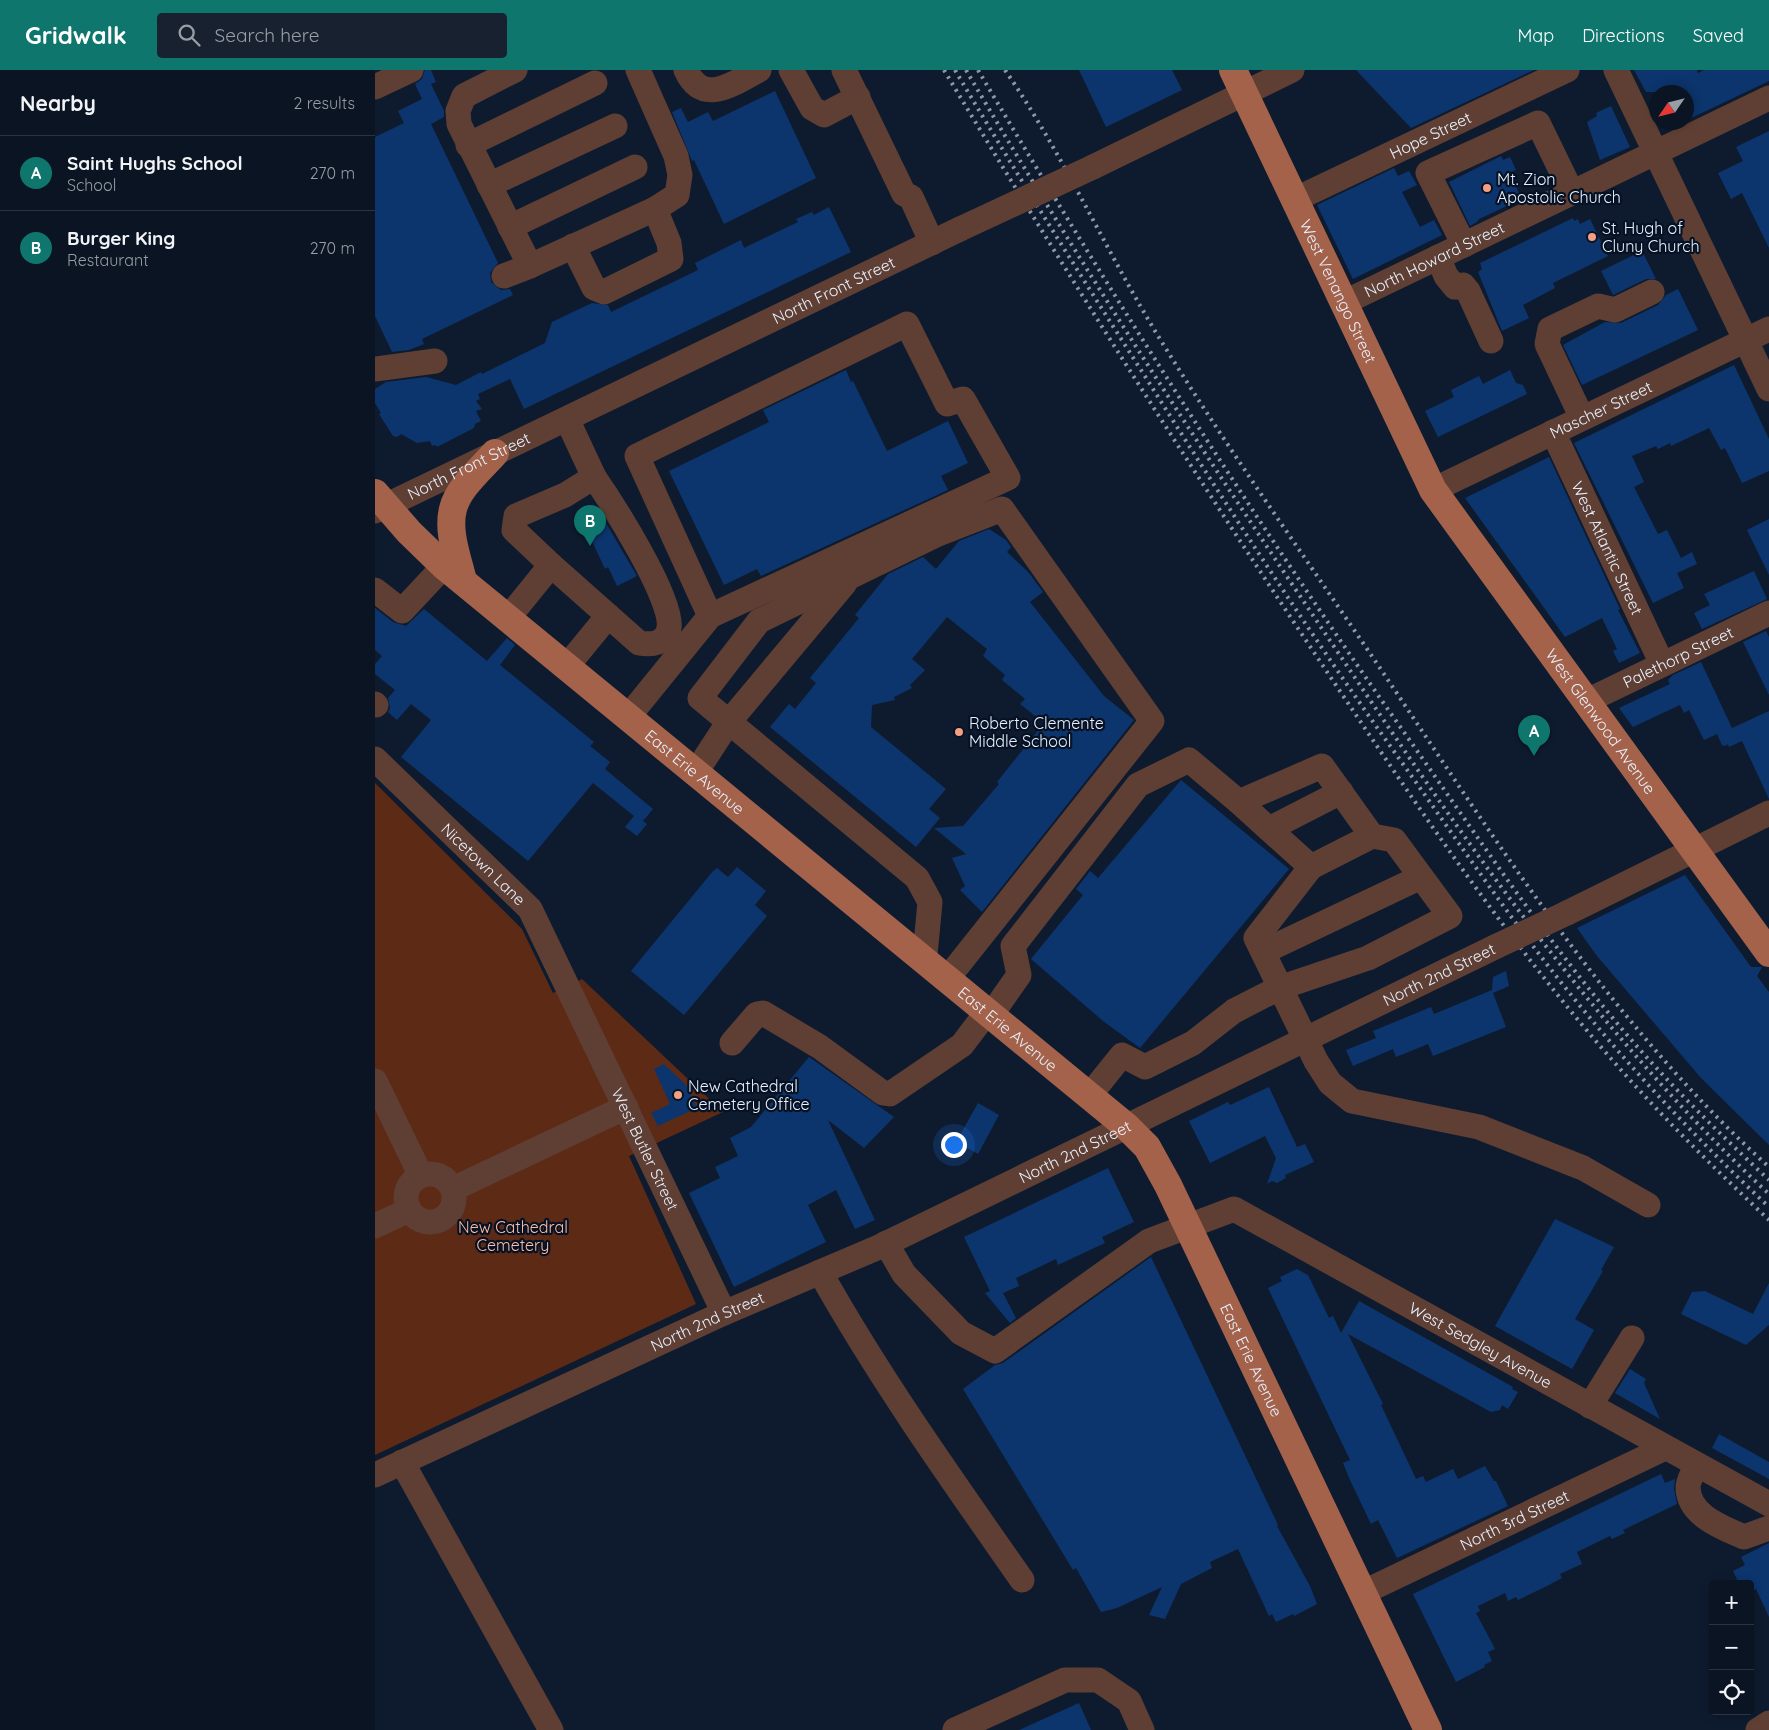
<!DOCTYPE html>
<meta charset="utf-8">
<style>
:root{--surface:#0a1423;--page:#182130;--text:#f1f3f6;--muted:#999ea6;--line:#2a3341;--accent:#0f766e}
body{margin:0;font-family:Quicksand,sans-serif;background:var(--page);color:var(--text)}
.controls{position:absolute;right:15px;bottom:15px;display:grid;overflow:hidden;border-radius:5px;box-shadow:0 2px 8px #0003}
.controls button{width:45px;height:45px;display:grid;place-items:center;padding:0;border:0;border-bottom:1px solid var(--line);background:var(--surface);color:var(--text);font:25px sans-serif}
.compass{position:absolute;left:1274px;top:15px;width:45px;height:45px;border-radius:50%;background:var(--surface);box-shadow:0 2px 8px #0003;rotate:235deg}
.you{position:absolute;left:578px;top:1074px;width:18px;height:18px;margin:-12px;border:4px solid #fff;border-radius:50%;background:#1a73e8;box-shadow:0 0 0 8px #1a73e833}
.badge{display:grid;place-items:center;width:32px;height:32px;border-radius:50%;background:var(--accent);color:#fff;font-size:16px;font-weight:700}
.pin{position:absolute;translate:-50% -41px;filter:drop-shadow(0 1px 2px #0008)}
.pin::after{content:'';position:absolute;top:26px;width:18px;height:15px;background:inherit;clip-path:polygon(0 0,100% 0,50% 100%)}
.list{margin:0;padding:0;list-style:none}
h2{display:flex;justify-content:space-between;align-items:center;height:65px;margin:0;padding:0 20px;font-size:21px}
h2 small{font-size:16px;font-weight:400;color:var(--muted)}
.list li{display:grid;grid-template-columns:32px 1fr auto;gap:15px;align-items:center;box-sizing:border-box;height:75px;padding:0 20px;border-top:1px solid var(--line)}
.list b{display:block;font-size:19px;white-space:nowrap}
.list p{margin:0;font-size:16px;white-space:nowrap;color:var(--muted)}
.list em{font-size:16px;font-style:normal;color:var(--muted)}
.icon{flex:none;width:28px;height:28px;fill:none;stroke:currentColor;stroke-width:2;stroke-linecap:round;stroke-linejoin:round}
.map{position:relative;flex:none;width:1394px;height:1660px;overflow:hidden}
header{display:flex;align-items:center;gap:30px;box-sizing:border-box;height:70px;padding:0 25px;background:var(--accent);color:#fff}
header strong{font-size:24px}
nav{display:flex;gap:28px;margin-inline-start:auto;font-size:18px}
.search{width:350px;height:45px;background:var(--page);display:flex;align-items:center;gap:12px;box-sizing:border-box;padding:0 18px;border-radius:5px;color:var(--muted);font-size:19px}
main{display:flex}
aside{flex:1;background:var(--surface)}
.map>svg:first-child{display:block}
</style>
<header>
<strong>Gridwalk</strong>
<div class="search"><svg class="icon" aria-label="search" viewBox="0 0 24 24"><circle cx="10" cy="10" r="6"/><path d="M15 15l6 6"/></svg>Search here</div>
<nav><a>Map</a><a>Directions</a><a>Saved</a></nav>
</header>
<main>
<aside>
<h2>Nearby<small>2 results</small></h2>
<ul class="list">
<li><span class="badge">A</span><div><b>Saint Hughs School</b><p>School</p></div><em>270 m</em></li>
<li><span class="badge">B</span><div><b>Burger King</b><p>Restaurant</p></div><em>270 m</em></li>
</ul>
</aside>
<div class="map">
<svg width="1394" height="1660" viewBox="0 0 1394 1660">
<rect width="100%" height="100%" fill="#0e1b2f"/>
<path fill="#5d2a15" d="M0 713 147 859 178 923 207 909 348 1042 254 1086 321 1234 0 1385Z"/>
<path fill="#0c356e" d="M50 0H56L61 12 56 14 69 41V47L56 54 123 193 115 203 116 212 126 220 135 219 138 225 47 269 49 274 34 280 17 282 0 246V67L29 53 23 41 47 29 40 14 47 9Z
M704 0H797L807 20 731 57Z
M981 0H1159L1036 58Z
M1259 0H1322L1323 3 1329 0H1394V11L1312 50V22H1271Z
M400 21 441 108 349 154 319 90 317 91 297 42 306 38 313 52 333 42 338 51Z
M1236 36 1255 77 1225 90 1212 52 1222 46 1221 43Z
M1394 61V178L1367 123 1356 129 1343 103 1368 91 1361 77Z
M1126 86 1128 90 1135 87 1141 100 1134 103 1147 129 1104 149 1102 152 1095 156 1074 112Z
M1019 98 1023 106 1034 101 1042 115 1027 122 1045 157 1059 150 1067 165 978 209 942 135Z
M454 137 476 182 149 339 135 309 103 324 105 329 101 331 107 339 101 341 106 351 100 354 99 358 62 377 61 375 57 376 55 371 42 373 26 364 22 367 18 366 4 344 6 343 0 333V319L11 312 51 307 81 315 106 302 107 304 170 273 177 252 217 233 233 235 236 242 323 200 320 193 366 170 369 178 423 152 421 149 437 142 439 145Z
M1198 148 1199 151 1203 149 1205 154 1215 149 1233 186 1178 213 1180 218 1148 235 1154 248 1127 261 1103 202 1107 199 1105 193Z
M1267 181 1281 209H1271L1238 225 1226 201Z
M1303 219 1323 260 1207 315 1188 275 1230 252 1246 253 1283 235 1291 225Z
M1359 295 1394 369V401L1367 413 1350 378 1346 380 1334 358 1296 376 1295 373 1283 379 1281 376 1257 386 1269 412 1259 417 1283 464 1292 460 1306 488 1317 482 1322 494 1302 503 1309 518 1278 533 1199 373Z
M471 300 476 312 478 311 512 381 573 351 593 393 566 406 573 420 386 506 382 499 349 515 294 401 394 352 388 340Z
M1135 300 1141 313 1148 315 1152 324 1063 367 1050 341 1079 327 1076 320 1104 306 1108 314Z
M1174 387 1245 539 1243 540 1265 583 1244 593 1238 581 1242 579 1227 548 1190 567 1090 428Z
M221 436 262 506 242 516 233 497 230 499 210 456 212 455 207 443Z
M1394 449V505L1372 460Z
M614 459 631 470 636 477 632 482 654 503 668 522 655 532 729 626 759 650 607 842 585 820 590 816 577 788 591 784 559 758 588 756 624 714 622 712 669 653 645 634 650 629 627 610 630 605 608 586 612 579 572 547 537 589 550 600 535 615 537 618 519 627 520 630 497 635 496 657 571 719 554 739 565 748 541 777 395 657 414 634 420 639 441 613 435 608 484 548 480 545 513 504 548 487 561 499 584 471Z
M1379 501 1392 529 1327 559 1319 543 1335 535 1329 524Z
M0 538 18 552 31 556 49 539 112 591 132 568 140 575 125 595 219 672 215 676 235 692 230 699 278 739 268 751 272 754 262 766 250 757 259 746 218 713 153 791 26 687 56 650 36 634 22 650 13 642 15 638 13 628 20 620 0 604V594L7 586 0 580Z
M1391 561 1394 567V625L1368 572Z
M1326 592 1357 658 1394 641V729L1367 671 1354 677 1353 674 1350 676 1347 675 1342 664 1329 670 1314 640 1309 643 1305 635 1258 657 1244 638 1295 614 1293 610 1298 605Z
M806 710 914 799 765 978 728 951 656 889 708 825 701 819 715 801 723 808Z
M362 797 391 821 380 835 392 846 309 945 256 901 338 801 342 798 353 807Z
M1310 805 1376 897H1387L1382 906 1394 922V1075L1326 1008 1222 886 1202 858Z
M1131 901 1134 916 1118 923 1131 957 1058 986 1053 974 1021 987 1018 979 978 996 971 980 1001 968 998 961 1056 937 1059 944 1117 920 1118 907Z
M434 987 519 1047 489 1078 453 1050 500 1150 480 1159 461 1120 433 1135 451 1172 359 1217 314 1123 345 1108 340 1097 363 1086 355 1068 376 1057Z
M289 994 312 1016 322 1038 283 1056 276 1043 295 1034 279 999Z
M894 1017 922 1077 930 1074 939 1092 910 1105 911 1108 902 1113 897 1111 892 1114 901 1088 890 1066 835 1093 814 1051 853 1032 855 1035Z
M603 1033 624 1045 603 1084 581 1072Z
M733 1098 759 1152 727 1167 730 1173 683 1195 681 1189 641 1208 644 1216 628 1223 641 1248 635 1253 610 1223 615 1221 589 1167Z
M1180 1149 1239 1177 1226 1200 1228 1201 1200 1249 1219 1260 1197 1299 1120 1256Z
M776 1187 903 1455 902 1456 935 1516 942 1534 919 1546 918 1544 901 1552 897 1544 894 1546 863 1479 835 1492 837 1498 806 1514 790 1549 774 1545 787 1517 742 1538 726 1542 701 1498 698 1500 588 1319 620 1295 628 1293Z
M922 1199 933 1205 954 1248 958 1246 966 1263 984 1231 1138 1317 1137 1319 1143 1322 1133 1339 1127 1335 1125 1340 1116 1342 973 1264 1008 1334 1006 1335 1041 1409 1048 1406 1051 1412 1078 1399 1083 1409 1110 1396 1119 1411H1121L1133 1436 1022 1488 1003 1450 996 1454 975 1410 968 1393 975 1390 893 1218 907 1211 905 1207Z
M1394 1213V1255L1371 1275 1306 1244 1317 1222 1330 1221 1378 1244Z
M1255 1299 1271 1309 1269 1313 1285 1349 1240 1323Z
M1344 1364 1394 1392V1409L1337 1378Z
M1286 1404 1290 1413 1300 1409 1299 1419 1302 1434 1248 1460 1250 1463 1237 1469 1235 1466 1202 1482 1207 1494 1187 1503 1185 1504 1187 1508 1170 1517 1143 1530 1141 1527 1133 1531 1130 1523 1103 1536 1105 1541 1101 1543 1120 1579 1113 1582 1117 1591 1109 1595 1110 1597 1081 1612 1038 1524Z
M1394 1473V1547L1381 1519 1375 1522V1514H1364L1358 1501 1370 1495 1366 1487Z
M704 1633 716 1660H644Z"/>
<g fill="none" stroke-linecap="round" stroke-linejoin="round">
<g stroke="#5f3f33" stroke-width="25">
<path d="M140 0 89 26 83 41 84 54 155 196 280 139 302 125 305 105 301 86 263 0"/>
<path d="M311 0C328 37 359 13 384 0"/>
<path d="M416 0 437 38 449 45 483 27"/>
<path d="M469 0 529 124 536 127 557 173"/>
<path d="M1241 0 1394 319"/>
<path d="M0 17 36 0"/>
<path d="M93 75 220 13"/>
<path d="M718 97 917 0"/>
<path d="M114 115 240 56"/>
<path id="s1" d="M919 130 1192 0"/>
<path d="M135 157 260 97"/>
<path d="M1089 175 1053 103 1163 53 1197 123"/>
<path d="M198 176 219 218 229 222 296 189 294 173 280 139"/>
<path d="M1063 187 1071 206 1080 217 1088 215 1093 221 1116 271"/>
<path d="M129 206 155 196"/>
<path id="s2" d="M968 233 1394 28"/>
<path d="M0 299 60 291"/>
<path d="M1207 348 1172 274 1175 259 1223 236 1240 240 1277 222"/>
<path id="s3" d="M1178 362 1287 594"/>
<path id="s4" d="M1058 420 1394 259"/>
<path id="s5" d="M0 441 585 159"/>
<path d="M176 495 264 573C276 575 292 574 294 558 299 530 237 433 219 407"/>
<path d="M0 520 27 541 69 496"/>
<path d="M133 548 176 495 139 460 141 446 190 425 219 407 192 349"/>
<path d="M192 596 233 546"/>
<path id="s6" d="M1212 631 1394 543"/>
<path d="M0 634 1 635"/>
<path d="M253 647 335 546 262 386 532 254 572 334 588 329 633 408 335 546"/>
<path id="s7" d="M0 689 155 839 349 1243"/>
<path d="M321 702 353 653 470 513"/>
<path d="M864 732 936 797 881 868 941 991 955 1013 977 1031 1104 1057 1208 1098 1273 1135"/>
<path d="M894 759 966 722"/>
<path d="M936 797 997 766"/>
<path d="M1192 843 1394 743"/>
<path d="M888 882 1046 807"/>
<path d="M547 888 550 885 555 832 542 808 325 628 384 551 563 464 627 439 777 651 572 909"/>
<path d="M616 945 644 905 638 876 763 715 814 690 864 732 947 696 997 766 1019 770 1075 846 993 888 904 918 859 941 818 973 770 997 747 985 714 1026"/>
<path d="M357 973 382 944 388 943 445 977 508 1023 515 1024 587 975 612 942"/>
<path d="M0 1011 46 1106"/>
<circle cx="55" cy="1128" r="24"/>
<path d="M78 1119 251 1037"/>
<path d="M0 1156 34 1140"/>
<path id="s8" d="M511 1173 529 1204 586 1263 620 1281 774 1171 859 1139 1394 1434"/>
<path d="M445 1202C505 1309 577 1410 647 1510"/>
<path d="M1215 1336 1257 1268"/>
<path d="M27 1392 176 1660"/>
<path d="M1321 1395C1319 1401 1313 1411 1313 1417 1313 1446 1349 1458 1369 1467L1394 1458"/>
<path id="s9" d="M0 1405 349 1243 504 1177 1122 876"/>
<path id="s10" d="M987 1523 1290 1378"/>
<path d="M580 1660 690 1610H723L754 1631 767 1660"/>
<path d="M1383 1660 1394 1653"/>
</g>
<g stroke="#a36249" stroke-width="28">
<path id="s11" d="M858 0 1058 420 1394 883"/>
<path id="s12" d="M0 423 34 462 69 496 751 1056 772 1077 793 1115 1053 1660"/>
<path d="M88 511C83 489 72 462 78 439 83 418 106 399 120 383"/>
</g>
<path stroke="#8c98a8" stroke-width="4" stroke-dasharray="2.5 5" stroke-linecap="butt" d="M569 0C684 192 804 380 928 566 1026 712 1123 860 1239 992 1288 1048 1340 1099 1394 1150
M580 0C642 105 707 208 773 311 853 438 935 564 1023 687 1083 771 1140 857 1206 937 1264 1008 1327 1074 1394 1137
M591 0C707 198 833 390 962 581 1091 773 1223 965 1394 1124
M603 0C739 230 884 457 1038 675 1109 776 1178 880 1259 973 1301 1021 1347 1066 1394 1110
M630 0C690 87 732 184 788 274 858 387 935 494 1009 604 1125 777 1238 956 1394 1097"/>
<path stroke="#5f3f33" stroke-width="25" d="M585 159 718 97
M1122 876 1192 843"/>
</g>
<g fill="#f2a081" stroke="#061224" stroke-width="2">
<circle cx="1112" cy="118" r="5"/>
<circle cx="1217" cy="167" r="5"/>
<circle cx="584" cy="662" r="5"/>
<circle cx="303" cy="1025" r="5"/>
</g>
<g text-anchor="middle" stroke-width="4.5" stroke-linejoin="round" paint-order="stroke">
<g font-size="16" fill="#e7f1ff" stroke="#061224">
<text dy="6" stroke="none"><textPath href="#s1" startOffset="151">Hope Street</textPath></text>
<text dy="6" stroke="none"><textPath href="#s2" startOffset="101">North Howard Street</textPath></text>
<text dy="6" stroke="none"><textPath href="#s5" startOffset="509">North Front Street</textPath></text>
<text dy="6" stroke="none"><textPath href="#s11" startOffset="245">West Venango Street</textPath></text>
<text dy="6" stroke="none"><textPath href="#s4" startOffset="186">Mascher Street</textPath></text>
<text dy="6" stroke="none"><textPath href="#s5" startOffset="104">North Front Street</textPath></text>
<text dy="6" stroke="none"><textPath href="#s3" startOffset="128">West Atlantic Street</textPath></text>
<text dy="6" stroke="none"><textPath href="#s6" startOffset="101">Palethorp Street</textPath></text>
<text dy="6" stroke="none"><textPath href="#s11" startOffset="751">West Glenwood Avenue</textPath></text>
<text dy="6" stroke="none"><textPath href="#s12" startOffset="425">East Erie Avenue</textPath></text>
<text dy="6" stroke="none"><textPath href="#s7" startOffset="151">Nicetown Lane</textPath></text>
<text dy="6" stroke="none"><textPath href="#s9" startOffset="1176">North 2nd Street</textPath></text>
<text dy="6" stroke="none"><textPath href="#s12" startOffset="830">East Erie Avenue</textPath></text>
<text dy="6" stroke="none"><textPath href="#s7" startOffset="482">West Butler Street</textPath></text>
<text dy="6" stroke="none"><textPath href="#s9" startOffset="771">North 2nd Street</textPath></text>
<text dy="6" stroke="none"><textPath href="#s9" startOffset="366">North 2nd Street</textPath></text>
<text dy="6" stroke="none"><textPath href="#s8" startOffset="718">West Sedgley Avenue</textPath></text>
<text dy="6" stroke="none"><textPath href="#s12" startOffset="1250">East Erie Avenue</textPath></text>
<text dy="6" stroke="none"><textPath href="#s10" startOffset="169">North 3rd Street</textPath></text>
</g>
<g font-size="16" fill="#e7f1ff" stroke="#061224" text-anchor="start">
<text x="1122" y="115">Mt. Zion<tspan x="1122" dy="18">Apostolic Church</tspan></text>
<text x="1227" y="164">St. Hugh of<tspan x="1227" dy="18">Cluny Church</tspan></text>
<text x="594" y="659">Roberto Clemente<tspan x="594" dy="18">Middle School</tspan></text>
<text x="313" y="1022">New Cathedral<tspan x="313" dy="18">Cemetery Office</tspan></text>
</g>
<g font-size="16" fill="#ffbda4" stroke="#061224">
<text x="138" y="1163">New Cathedral<tspan x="138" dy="18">Cemetery</tspan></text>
</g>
</g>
</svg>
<div class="controls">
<button>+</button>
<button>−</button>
<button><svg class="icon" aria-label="locate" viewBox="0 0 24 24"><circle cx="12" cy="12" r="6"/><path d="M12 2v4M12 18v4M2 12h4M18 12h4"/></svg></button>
</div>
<svg class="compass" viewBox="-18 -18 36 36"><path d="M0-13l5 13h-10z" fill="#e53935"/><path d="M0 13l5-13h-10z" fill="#999ea6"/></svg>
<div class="you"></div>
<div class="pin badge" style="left:1159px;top:686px">A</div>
<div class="pin badge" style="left:215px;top:476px">B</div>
</div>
</main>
